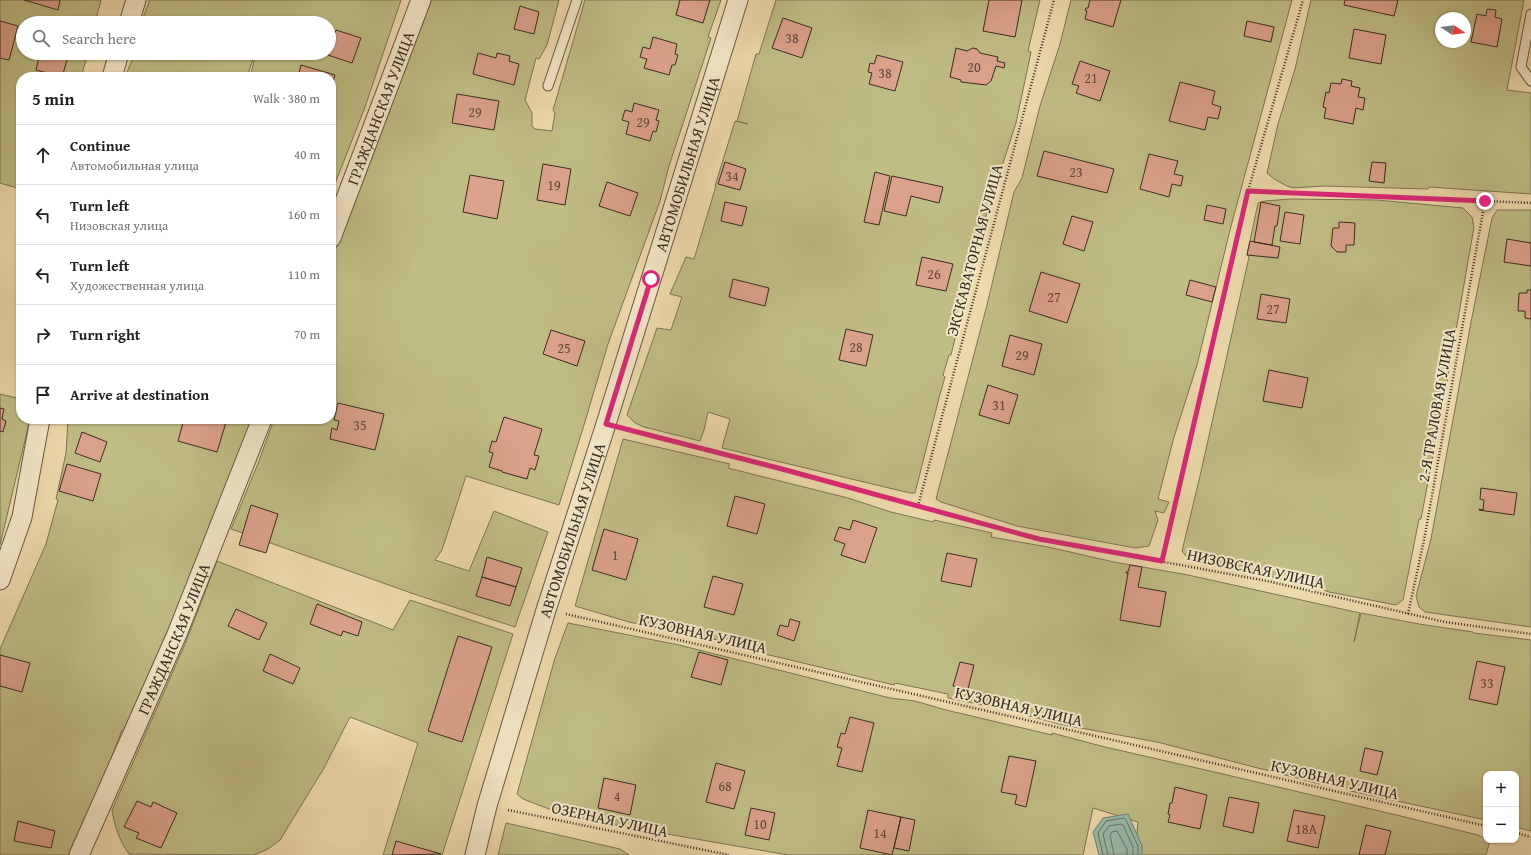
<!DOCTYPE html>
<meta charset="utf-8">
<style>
:root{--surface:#fff;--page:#f2f2f2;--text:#222;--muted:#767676;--line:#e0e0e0}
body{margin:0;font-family:"Gentium Book Plus",serif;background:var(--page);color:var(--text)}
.controls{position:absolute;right:12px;bottom:12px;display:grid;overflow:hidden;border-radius:8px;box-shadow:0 1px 3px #0004}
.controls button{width:36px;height:36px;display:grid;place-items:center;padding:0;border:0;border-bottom:1px solid var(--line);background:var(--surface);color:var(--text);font:20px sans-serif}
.compass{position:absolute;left:1435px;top:12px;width:36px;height:36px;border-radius:50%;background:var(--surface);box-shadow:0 1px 3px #0004;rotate:103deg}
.stop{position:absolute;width:12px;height:12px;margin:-9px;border:3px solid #db2777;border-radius:50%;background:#fff}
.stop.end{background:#db2777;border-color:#fff;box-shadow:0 1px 4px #0008}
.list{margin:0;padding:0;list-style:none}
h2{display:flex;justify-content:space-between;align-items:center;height:52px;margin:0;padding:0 16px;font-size:17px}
h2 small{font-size:13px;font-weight:400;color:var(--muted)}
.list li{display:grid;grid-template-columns:26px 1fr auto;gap:12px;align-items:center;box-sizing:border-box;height:60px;padding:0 16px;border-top:1px solid var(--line)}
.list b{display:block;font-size:15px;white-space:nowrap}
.list p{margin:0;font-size:13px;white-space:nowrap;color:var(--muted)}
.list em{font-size:13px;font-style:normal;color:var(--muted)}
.icon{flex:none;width:22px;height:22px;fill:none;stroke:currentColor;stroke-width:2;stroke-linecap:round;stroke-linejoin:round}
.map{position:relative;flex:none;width:1531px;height:855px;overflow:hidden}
.search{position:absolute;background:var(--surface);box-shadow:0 1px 3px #0004;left:16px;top:16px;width:320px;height:44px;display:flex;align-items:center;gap:10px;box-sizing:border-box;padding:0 14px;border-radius:22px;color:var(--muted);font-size:15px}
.panel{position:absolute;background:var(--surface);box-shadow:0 1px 3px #0004;left:16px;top:72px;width:320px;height:352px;border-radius:16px}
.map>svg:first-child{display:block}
</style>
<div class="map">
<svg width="1531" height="855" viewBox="0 0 1531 855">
<rect width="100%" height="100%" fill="#eddaac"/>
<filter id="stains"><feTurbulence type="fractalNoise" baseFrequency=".005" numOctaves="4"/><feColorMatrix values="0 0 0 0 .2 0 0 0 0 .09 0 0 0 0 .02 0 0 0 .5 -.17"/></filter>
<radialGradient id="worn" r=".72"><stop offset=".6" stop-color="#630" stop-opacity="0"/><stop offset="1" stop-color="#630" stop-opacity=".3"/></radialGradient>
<path fill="#bfbd84" stroke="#7b7453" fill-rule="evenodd" d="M0 0H101L95 23H23V53H88L81 77H21V189L0 183Z
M148 0H401L365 107 331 194V77H250L256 53H329V23H141L149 2Z
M426 0H559L547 45 539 59 536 58 525 100 532 113V126L535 129 552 131 555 113 553 110 585 0H721L708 37 711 38 669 166 660 201 608 344 584 425 559 505 466 476 442 550 435 560 469 571 494 511 548 532 515 627 414 594 231 529 259 461 274 419H331V261Z
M776 0H1040L1028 51 1031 52 1016 123 981 231 963 306 958 308 954 322 958 326 951 355H949L943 375 945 377 940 394 915 493H910L722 448 730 419 708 412 704 430 700 441 644 427 635 423 627 415 657 328 671 330 682 297 670 294 686 257 694 259 716 186H715L735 121 748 124 737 121 756 54H759Z
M1071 0H1292L1230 230 1197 365 1174 437 1158 499 1169 502 1164 513 1155 511 1158 520 1149 546 1135 548 1017 526 941 502 936 499 987 305 1014 192 1022 178 1040 106 1060 44Z
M1311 0H1524L1507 90 1531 93V194L1429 187 1428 189 1323 186 1293 188 1287 186 1274 179 1267 173 1278 124 1295 69ZM1441 18H1465V42H1441Z
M135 53H255L247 77H125Z
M1290 199 1377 200 1463 208 1472 217 1474 227 1450 365 1421 519H1419L1403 600 1396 605 1329 592 1318 588 1186 556 1182 551 1200 476 1249 257 1247 255 1258 203 1265 201Z
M1497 210H1531V627L1425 612 1419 607 1416 596 1431 539 1471 322 1492 218Z
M0 394 21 399V419H30L0 545Z
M68 419H253L188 584 125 730H122L100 788 70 855H0V649L46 544 58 500 56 499 66 453Z
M623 439 730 464 728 468 848 498 891 512 933 522 934 520 992 533 991 537 1048 547 1114 562 1188 575 1360 613 1354 642 1361 613 1419 624 1473 632 1474 633 1531 640V831L1516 827V774H1486V820L1350 791 1351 789 1321 781 1320 784 1157 742 1059 724 1004 709 948 698V694L895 683 894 685C842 673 790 659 737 648L738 644 629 622 575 606Z
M217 561 393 630 410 600 513 634 442 855H383L418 743 350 717 324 768 280 840 268 849 254 855 129 854C119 840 115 827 112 810L185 644Z
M568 623 679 645 890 698 915 701 946 710 1052 735V733L1105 747 1223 774 1409 818 1478 835 1490 841 1486 855H1135L1138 822 1093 808 1083 855H788L621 826 562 814 523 799 517 794 555 658Z
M506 823 620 849 629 855H498Z"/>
<path fill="#9ba" stroke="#728174" d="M1128 814 1142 846V855H1099L1093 832 1103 818Z"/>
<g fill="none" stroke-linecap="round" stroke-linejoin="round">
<path stroke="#687366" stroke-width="1" d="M1103 855 1098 833 1106 821 1124 818 1126 820 1138 846V855
M1108 855 1103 834 1109 826 1121 824 1123 825 1133 847V855
M1114 855 1110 835 1112 832 1117 831 1127 849V855"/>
</g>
<path fill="#dca18b" stroke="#372b22" d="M24 0H60L58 10Z
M680 0H710L703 23 676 15Z
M989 0H1022L1015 37 983 31Z
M1090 0H1121L1113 27 1085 19 1087 11 1085 10 1086 8H1088Z
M1345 0H1398L1394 16 1344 5Z
M520 6 539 12 534 34 514 29Z
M1487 9 1496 10 1495 17 1502 19 1497 47 1471 42 1477 14 1486 16Z
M783 18 812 28 802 58 772 48Z
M0 21 18 26 9 60 0 58Z
M1247 21 1274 27 1271 42 1244 36Z
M1354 29 1386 35 1381 64 1349 58Z
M336 30 361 38 352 63 328 55Z
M653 37 677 44 675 54 678 55 675 65H672L669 75 644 68 647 59 640 57 643 47 650 49Z
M956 48 967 51 973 48 977 49 980 53 998 57 997 61 1005 63 1004 68 996 66 991 81 986 85 961 82V80L950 77Z
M40 53H69L62 77 36 70Z
M478 53 496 58 497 53 510 56 509 61 519 64 514 85 473 74Z
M877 55 903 62 895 91 869 84 872 73 868 72 870 63 874 64Z
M1080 61 1110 71 1100 101 1076 93 1079 86 1072 84Z
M301 65 335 75 331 89V77H298Z
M1342 79 1352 81 1351 86 1360 88 1358 97 1365 98 1363 110 1356 108 1353 124 1324 118 1326 108 1323 107 1326 92 1329 93 1331 83 1341 84Z
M1180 82 1215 91 1212 104 1221 107 1218 119 1208 117 1205 130 1169 121Z
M457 94 499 101 494 130 452 123Z
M634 103 659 110 656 120 659 121 656 132 653 131 650 141 626 134 629 122 622 120 625 110 632 112Z
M1044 151 1114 169 1107 193 1037 176Z
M1149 154 1178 161 1174 174 1183 176 1181 186 1172 184 1169 197 1140 189Z
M725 162 746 169 740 190 718 184Z
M1372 162 1386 163 1384 183 1369 181Z
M543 164 571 169 565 205 537 200Z
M875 172 890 176 879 225 864 222Z
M470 175 504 181 497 219 463 212Z
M892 176 943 187 939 203 911 196 906 216 884 211Z
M607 182 638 193 630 216 599 206Z
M725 202 747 207 742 226 721 221Z
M1261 202 1280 206 1277 226H1275L1272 245 1254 242Z
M1207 205 1226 209 1223 224 1204 220Z
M1285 212 1304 215 1300 244 1280 241Z
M1072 216 1093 222 1084 251 1063 244Z
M1339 222 1355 223 1354 245H1346V252H1337L1331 246 1333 228H1339Z
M1507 239 1531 243V266L1504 262Z
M1250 241 1280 247 1278 258 1247 255Z
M922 257 953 264 946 291 916 285Z
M1041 272 1080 284 1067 323 1029 311Z
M733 279 769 288 765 306 729 297Z
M1190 280 1216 287 1212 302 1186 295Z
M1527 290H1531V319L1525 318V311H1518L1519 293H1527Z
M1261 294 1290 299 1286 323 1257 319Z
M846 329 873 335 866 366 839 360Z
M551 330 585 341 577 366 543 354Z
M1010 335 1042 344 1034 375 1002 366Z
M1269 370 1308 378 1302 408 1263 401Z
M988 385 1018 395 1009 424 979 415Z
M338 403 384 414 375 450 330 439 332 428 337 430 339 421 334 420Z
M0 408 4 409 2 419 6 421 3 432 0 431Z
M504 417 542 429 534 455 539 456 535 470 530 468 527 479 502 472V471L489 467 493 453 489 452 492 441 496 442Z
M184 419H227L217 452 178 441Z
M82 432 107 442 100 462 75 453Z
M67 464 101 474 93 501 59 491Z
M1481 488 1517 493 1514 515 1479 510V509L1483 510 1484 500 1480 499Z
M735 496 765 504 757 534 727 526Z
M251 505 278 514 266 553 239 545Z
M853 520 877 528 865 563 841 555 845 544 834 540 839 527 850 530Z
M604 529 638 539 626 580 592 570Z
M947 553 977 559 971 587 941 581Z
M487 557 522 568 516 587 482 577Z
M1130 565 1142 567 1138 587 1166 592 1160 627 1120 620 1128 573H1126V572H1128Z
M713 576 743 584 734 615 704 607Z
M482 577 516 587 510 606 476 596Z
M317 604 362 622 358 636 343 631 341 636 310 624Z
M236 609 267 623 259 640 228 626Z
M790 619 800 622 794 641 777 635 780 625 788 627Z
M458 636 492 647 462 742 428 731Z
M699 652 728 660 721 685 691 677Z
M270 654 300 668 293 684 263 671Z
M0 655 30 663 22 692 0 686Z
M1477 661 1505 667 1497 705 1469 699Z
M960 662 974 665 968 689 953 686Z
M850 717 874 723 862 772 837 766 842 748 837 747 841 733 845 734Z
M1365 748 1383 752 1377 775 1360 771Z
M1009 756 1036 761 1026 807 1015 804 1017 795 1001 792Z
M716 763 745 771 734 809 706 802Z
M604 778 636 785 630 815 598 808Z
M1175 787 1207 795 1200 829 1168 822 1170 815 1168 814 1170 803H1172Z
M1229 797 1259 803 1253 833 1223 826Z
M137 801 151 807 153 802 177 813 161 848 136 838 139 833 124 827Z
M751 808 775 813 769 840 745 835Z
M868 810 901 817 892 855 860 848Z
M1294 810 1325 816 1318 848 1287 841Z
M901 817 915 820 909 851 894 848Z
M18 821 55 831 51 848 14 841Z
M1366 825 1391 831 1385 855H1359Z
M396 841 441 854 392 855Z"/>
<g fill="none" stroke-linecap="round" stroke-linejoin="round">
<defs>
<path id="lane" d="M1531 14 1521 67 1531 81
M548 86 577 0"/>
<g id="street">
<path d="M129 23 136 0"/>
<path d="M112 77 119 53"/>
<path id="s1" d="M331 238 421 0"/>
<path d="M0 580 22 517 40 419"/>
<path id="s2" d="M79 855 177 634 262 419"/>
<path id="s3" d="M475 855 487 806 546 610 606 424 738 0"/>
</g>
</defs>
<use href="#lane" stroke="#645744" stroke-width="11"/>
<use href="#street" stroke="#645744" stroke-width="21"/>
<path stroke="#372b22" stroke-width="2.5" stroke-dasharray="1 2" stroke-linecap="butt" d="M1248 191 1531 203
M626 429 782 469 1039 539 1267 581 1445 622 1531 634
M918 506 1054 0
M1162 561 1248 191 1303 0
M566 614 1486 826
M1408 614 1424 540 1485 201
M508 810 729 855
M1516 833 1531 837"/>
<use href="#lane" stroke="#f3e7c9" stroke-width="9"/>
<use href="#street" stroke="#f3e7c9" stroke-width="19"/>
</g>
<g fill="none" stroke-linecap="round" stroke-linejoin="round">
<path stroke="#db2777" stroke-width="5" d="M651 279 606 424 782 469 1039 539 1162 561 1248 191 1485 201"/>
</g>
<g text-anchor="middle" stroke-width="4" stroke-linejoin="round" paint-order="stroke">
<g font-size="14" fill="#60483c">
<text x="792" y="43">38</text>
<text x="974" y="72">20</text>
<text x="885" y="78">38</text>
<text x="1091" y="83">21</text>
<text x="475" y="117">29</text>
<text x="643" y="127">29</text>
<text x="1076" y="177">23</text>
<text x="732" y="181">34</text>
<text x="554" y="190">19</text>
<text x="934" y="279">26</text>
<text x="1054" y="302">27</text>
<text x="1273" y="314">27</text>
<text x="856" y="352">28</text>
<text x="564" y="353">25</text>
<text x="1022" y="360">29</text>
<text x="999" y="410">31</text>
<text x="360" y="430">35</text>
<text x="615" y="560">1</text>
<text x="1487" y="688">33</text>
<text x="725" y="791">68</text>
<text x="617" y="801">4</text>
<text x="760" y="829">10</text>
<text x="1306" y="834">18А</text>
<text x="880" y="838">14</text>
</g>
<g font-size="16" fill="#372b22" stroke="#f3e7c9">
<text dy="6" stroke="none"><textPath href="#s1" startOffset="139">ГРАЖДАНСКАЯ УЛИЦА</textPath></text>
<text dy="6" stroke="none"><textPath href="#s3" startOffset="723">АВТОМОБИЛЬНАЯ УЛИЦА</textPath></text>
<text transform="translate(974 250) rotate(-75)" y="6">ЭКСКАВАТОРНАЯ УЛИЦА</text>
<text transform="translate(1436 405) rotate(-80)" y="6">2-Я ТРАЛОВАЯ УЛИЦА</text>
<text dy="6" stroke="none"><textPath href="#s3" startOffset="339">АВТОМОБИЛЬНАЯ УЛИЦА</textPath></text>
<text transform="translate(1256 568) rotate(12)" y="6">НИЗОВСКАЯ УЛИЦА</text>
<text transform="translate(703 633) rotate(13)" y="6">КУЗОВНАЯ УЛИЦА</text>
<text dy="6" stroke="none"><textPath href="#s2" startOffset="236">ГРАЖДАНСКАЯ УЛИЦА</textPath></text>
<text transform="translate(1019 706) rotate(13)" y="6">КУЗОВНАЯ УЛИЦА</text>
<text transform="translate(1335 779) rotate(13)" y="6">КУЗОВНАЯ УЛИЦА</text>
<text transform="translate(610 819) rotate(12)" y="6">ОЗЕРНАЯ УЛИЦА</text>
</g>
</g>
<rect width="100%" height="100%" filter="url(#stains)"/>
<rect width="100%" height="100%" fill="url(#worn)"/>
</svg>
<div class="controls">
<button>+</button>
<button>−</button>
</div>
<svg class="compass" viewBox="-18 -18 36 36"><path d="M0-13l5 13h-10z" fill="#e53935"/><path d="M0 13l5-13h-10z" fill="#767676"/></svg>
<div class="stop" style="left:651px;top:279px"></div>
<div class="stop end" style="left:1485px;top:201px"></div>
<div class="search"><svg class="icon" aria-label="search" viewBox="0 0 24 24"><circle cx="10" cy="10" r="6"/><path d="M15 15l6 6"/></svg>Search here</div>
<section class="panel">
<h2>5 min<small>Walk · 380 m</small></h2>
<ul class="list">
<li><svg class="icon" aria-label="ahead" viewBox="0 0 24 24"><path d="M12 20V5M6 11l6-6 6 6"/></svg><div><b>Continue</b><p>Автомобильная улица</p></div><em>40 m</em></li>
<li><svg class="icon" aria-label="left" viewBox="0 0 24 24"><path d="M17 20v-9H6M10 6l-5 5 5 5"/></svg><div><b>Turn left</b><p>Низовская улица</p></div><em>160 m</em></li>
<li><svg class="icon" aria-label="left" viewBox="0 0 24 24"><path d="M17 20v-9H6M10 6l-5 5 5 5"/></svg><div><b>Turn left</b><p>Художественная улица</p></div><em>110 m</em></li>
<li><svg class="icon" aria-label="right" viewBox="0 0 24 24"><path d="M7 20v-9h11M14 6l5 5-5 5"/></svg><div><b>Turn right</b></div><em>70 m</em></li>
<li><svg class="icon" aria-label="arrive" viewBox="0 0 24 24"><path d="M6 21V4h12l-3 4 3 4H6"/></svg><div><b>Arrive at destination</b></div></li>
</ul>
</section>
</div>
